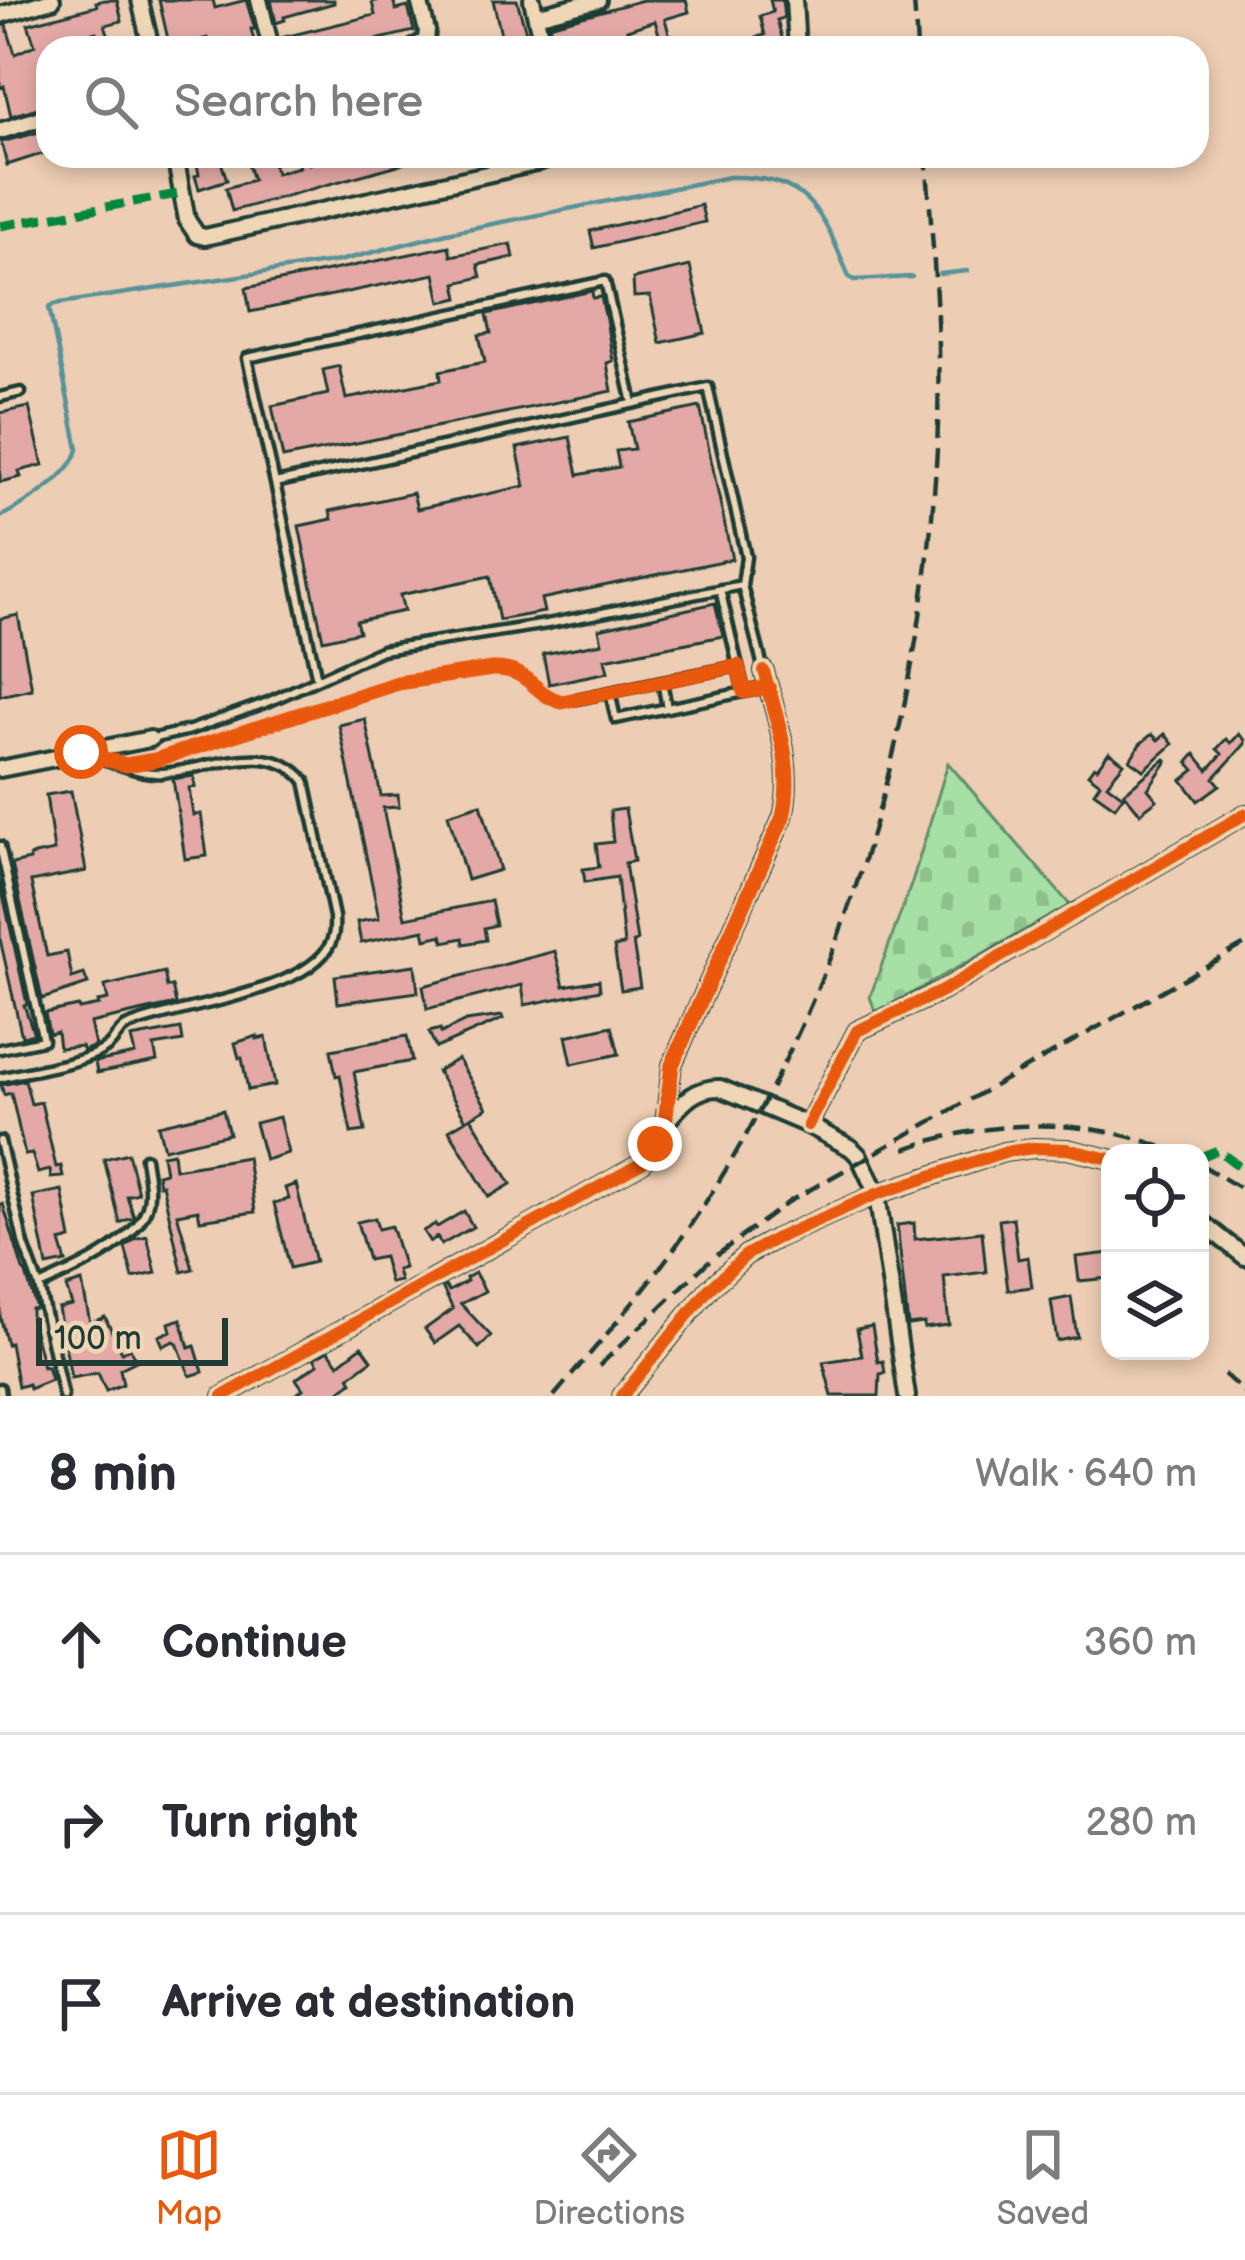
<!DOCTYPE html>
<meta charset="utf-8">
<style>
:root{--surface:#fff;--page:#f2f2f3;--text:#2b2b33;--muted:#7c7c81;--line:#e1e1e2;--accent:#ea580c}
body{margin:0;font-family:"Balsamiq Sans",sans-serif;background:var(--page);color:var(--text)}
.controls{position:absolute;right:36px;bottom:36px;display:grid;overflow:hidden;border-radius:24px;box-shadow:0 6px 18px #0003}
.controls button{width:108px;height:108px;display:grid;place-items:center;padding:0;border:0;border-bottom:3px solid var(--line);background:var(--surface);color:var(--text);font:60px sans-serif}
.scale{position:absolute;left:36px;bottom:30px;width:192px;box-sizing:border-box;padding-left:12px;border:6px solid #1f3d34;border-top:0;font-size:33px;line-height:42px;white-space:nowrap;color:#1f3d34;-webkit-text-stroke:9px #efd6b6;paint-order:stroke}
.stop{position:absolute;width:36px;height:36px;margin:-27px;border:9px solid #ea580c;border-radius:50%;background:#fff}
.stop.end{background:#ea580c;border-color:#fff;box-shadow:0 3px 12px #0008}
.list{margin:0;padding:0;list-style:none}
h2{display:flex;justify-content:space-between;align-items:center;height:156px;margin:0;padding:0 48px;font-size:51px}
h2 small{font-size:39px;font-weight:400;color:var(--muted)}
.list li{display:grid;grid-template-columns:78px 1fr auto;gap:36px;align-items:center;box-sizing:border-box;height:180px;padding:0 48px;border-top:3px solid var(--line)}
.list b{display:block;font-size:45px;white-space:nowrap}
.list em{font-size:39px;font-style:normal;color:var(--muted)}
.icon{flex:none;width:66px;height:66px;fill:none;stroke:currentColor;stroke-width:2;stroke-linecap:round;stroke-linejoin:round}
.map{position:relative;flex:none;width:1245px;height:1396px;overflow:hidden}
.search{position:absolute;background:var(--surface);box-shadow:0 6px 18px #0003;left:36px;right:36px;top:36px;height:132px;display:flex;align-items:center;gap:30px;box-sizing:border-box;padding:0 42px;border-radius:36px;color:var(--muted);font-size:45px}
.sheet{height:696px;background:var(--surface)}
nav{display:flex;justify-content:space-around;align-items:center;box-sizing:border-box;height:168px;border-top:3px solid var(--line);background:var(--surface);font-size:33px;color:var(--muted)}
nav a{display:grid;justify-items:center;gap:6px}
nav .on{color:var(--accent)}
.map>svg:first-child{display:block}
</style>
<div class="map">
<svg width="1245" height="1396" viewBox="0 0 1245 1396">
<defs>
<pattern id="cemetery-stones" width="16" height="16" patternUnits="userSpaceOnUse" patternTransform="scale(3)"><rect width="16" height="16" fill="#a7e0a4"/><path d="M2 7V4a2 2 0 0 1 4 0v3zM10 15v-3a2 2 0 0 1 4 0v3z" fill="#8fc18e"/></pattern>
</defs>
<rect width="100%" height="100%" fill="#edcdb3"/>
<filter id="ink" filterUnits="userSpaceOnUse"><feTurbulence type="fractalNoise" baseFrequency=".00833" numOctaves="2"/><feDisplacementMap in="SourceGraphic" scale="24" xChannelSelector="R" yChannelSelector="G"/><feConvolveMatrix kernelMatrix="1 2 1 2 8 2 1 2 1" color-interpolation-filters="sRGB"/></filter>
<g filter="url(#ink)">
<path fill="url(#cemetery-stones)" stroke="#638e6c" stroke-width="3" d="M948 763 1070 905 876 1013 870 997 912 882Z"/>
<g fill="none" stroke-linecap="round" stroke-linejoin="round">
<path stroke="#589399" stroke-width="4.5" d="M940 274 967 271
M0 517C25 504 72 476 78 449L51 317 49 308 54 304 339 261 447 233 729 177C809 176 822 211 849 277L854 280 912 277"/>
</g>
<path fill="#e4a9a6" stroke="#1f3d34" stroke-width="3" d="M104 0H117L122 21 105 25 113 48H101L96 32 62 40 65 48H48V105L11 116 4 86 0 88V26L6 25 15 54 35 45 28 24 97 6 96 2Z
M159 0H213L215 8 246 0 255 29H251L256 48H209L207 38 170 48Z
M271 0H334V3L284 17 285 20 276 23Z
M380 0H393L396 10 408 7 414 31 342 48H287L284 37 375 15 372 2Z
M493 0H517L526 32 523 33 527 48H481L502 39Z
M643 0H686L689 12 665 19 673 48H663L655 21 627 30 633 48H556L549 25Z
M770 0H782L784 18 777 20 785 48H760L757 37 765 35 760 16 773 12Z
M48 130V152L7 165 1 142Z
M195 156H219L227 180 199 189 195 176 199 174Z
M265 156H270L276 173 299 167 296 156H306L309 164 337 156H419L420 159 232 211 226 188 253 180 247 162Z
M701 205 705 222 594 248 590 231Z
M511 244 514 257 478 265 481 277 456 283 459 298 441 302 435 274 250 312 246 288 449 246 451 256Z
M690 266 705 333 660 343 650 296 634 297 633 279Z
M592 291 593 298 601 297 606 320 613 361 607 363 612 391 283 458 272 406 328 394 323 370 339 366 346 399 441 380 440 371 485 362 479 335 491 333 487 314Z
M29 407 43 465 19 471 21 477 0 482V413Z
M700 407 732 559 541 599 544 612 499 620 490 576 400 595 404 611 356 621 359 632 323 640 299 526 332 519 330 511 413 493 417 509 525 486 517 448 570 437 578 475 619 467 616 451 634 449 628 422Z
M715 603 723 636 605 659 608 672 549 684 543 654 602 643 599 629Z
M18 615 32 689 0 696V619Z
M365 719 381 796 398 795 399 807 383 808 405 918 491 901 496 925 484 928 486 940 464 944 463 938 444 942 442 935 426 939 424 930 361 943 357 922 379 918 339 725Z
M1152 734 1158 740 1165 734 1173 744 1144 770 1130 760 1140 744Z
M1239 734 1245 740V744L1214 778 1220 785 1198 801 1182 780 1195 770 1188 762 1195 754 1208 770 1222 754 1217 749 1226 739 1231 743Z
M1109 752 1124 763 1107 784 1123 796 1115 807 1094 792 1100 783 1088 774 1094 766 1097 768Z
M1165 759 1167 761 1148 789 1157 800 1140 813 1124 793Z
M194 776 195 787 189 788 193 815 201 814 207 856 185 859 173 779Z
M71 791 86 871 31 882 47 956 67 952 72 978 84 974 88 984 42 999 12 864 30 860V856L54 851 46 795Z
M481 804 500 870 467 880 448 814Z
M625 809 634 861 625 863 637 941 633 942 640 987 621 990 614 947 624 945 617 877 585 882 583 869 599 867 596 844 613 842 610 811Z
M0 881 27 1004 24 1005 34 1034 22 1037 0 939Z
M555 951 564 986 599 980 600 990 525 1005 522 985 427 1009 423 986Z
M415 965 418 992 338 1003 335 976Z
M164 972 167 987 172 986 176 1004 90 1023 95 1046 83 1051 81 1046 59 1048 57 1032 49 1034 45 1013 78 1006 79 1009 99 1005 98 1002 108 1000 105 986Z
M502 1016 503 1019 436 1048 429 1032 440 1029 441 1033 466 1021Z
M612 1026 619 1054 572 1064 566 1036Z
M181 1029 183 1041 154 1046 157 1061 97 1073 95 1062 135 1054 131 1038Z
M257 1036V1039L266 1037 275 1085 248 1090 242 1058H239L235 1043Z
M407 1036 412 1061 354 1072 365 1131 351 1133 340 1075 336 1076 331 1050Z
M458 1059 487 1108 466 1120 437 1071Z
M25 1080 31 1104 41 1102 56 1167 61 1166 63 1177 51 1178 50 1170 38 1173 32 1154 25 1155 11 1093 4 1095 1 1085Z
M223 1110 229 1134 164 1149 158 1125Z
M279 1117 288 1153 265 1160 255 1123Z
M471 1117 511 1184 489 1197 449 1130Z
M128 1153 138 1193 127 1196 134 1217 120 1223 104 1159Z
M173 1153 175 1169 247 1157 255 1212 200 1220 198 1210 177 1214 193 1269 182 1272 162 1184 159 1185 157 1174 165 1172 162 1155Z
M296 1184 315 1262 290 1268 274 1203 289 1199 285 1188Z
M62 1190 71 1239 60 1242 66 1262 47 1266 33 1196Z
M0 1204H3L23 1270 26 1273 36 1308 31 1309V1319L43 1367 47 1366 51 1380 29 1389 28 1384 18 1387 10 1343 7 1344 0 1316Z
M464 1211 473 1227 441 1245 437 1237 430 1242 423 1231 435 1224 437 1227Z
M375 1218 378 1229 391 1226 404 1268 397 1270 400 1281 390 1283 383 1257 368 1260 357 1222Z
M1013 1218 1018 1259 1028 1257 1032 1287 1008 1290 999 1220Z
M914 1223 915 1239 982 1232 986 1272 944 1277 949 1325 924 1328V1323L908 1325 897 1225Z
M147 1236 156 1273 133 1278 125 1247 135 1239Z
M1110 1253V1278L1079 1281 1076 1257Z
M475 1273 485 1291 461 1304 491 1336 479 1348 459 1326 435 1343 425 1329 453 1309 442 1287 445 1286 449 1291 467 1281 466 1278Z
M82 1282 90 1323 105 1317 122 1352 130 1348 136 1361 120 1369 123 1384 106 1391 98 1373 71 1378 58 1308 72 1305 66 1287Z
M1071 1297 1077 1337 1057 1341 1051 1301Z
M181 1319 189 1348 195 1346 203 1372 190 1376 177 1343 174 1341 163 1346 159 1336 171 1331 169 1323Z
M872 1326 878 1362 883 1361 885 1373 880 1374 879 1396H832L823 1362 862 1356 857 1329Z
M362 1346 372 1360 349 1377 352 1382 339 1392 331 1396H294L303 1389 296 1379 318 1364 314 1358 328 1350 339 1364Z"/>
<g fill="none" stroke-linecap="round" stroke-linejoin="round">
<defs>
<path id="lane" d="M0 397 21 392
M275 483 247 358 605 281 633 403
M720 589 738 666
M317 679 275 483 708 387 746 557 742 585
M662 681 738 666 744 692
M577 699 662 681 667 708 616 719 610 692
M667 708 768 687
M150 739 190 730 268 702 382 650 547 624 742 585 763 667
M0 846 43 1040 0 1049
M0 1078C27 1071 87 1063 107 1047 115 1041 117 1032 126 1027 173 1005 320 993 333 936 335 930 334 924 334 917L305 781C270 738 208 770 162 773 140 775 111 761 89 754
M0 1141 24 1245 39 1286 63 1396
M39 1286C73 1271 135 1245 147 1207 152 1192 147 1173 145 1158
M0 1388 1 1396"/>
<path id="street" d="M140 0 151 48
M259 0 271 48
M532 0 543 48
M794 0 797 48
M0 15 52 0
M536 16 598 0
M414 48 426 40 427 31 419 0
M0 131 48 116
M175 156 187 220 197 235 205 237 536 163 555 156
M0 769 150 739
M665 1123C681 1105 694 1087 720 1088L808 1125 851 1148 859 1156 877 1194 907 1396
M808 1125 857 1031 942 991 1245 814
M1200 1221 1245 1257
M223 1396 642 1163 665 1123 672 1065 783 817C795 766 777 719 764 671
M622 1396 709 1289 746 1255 775 1239 877 1194 1004 1152 1034 1148 1067 1149 1110 1159"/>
</defs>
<use href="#lane" stroke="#1f3d34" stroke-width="15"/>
<use href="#street" stroke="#1f3d34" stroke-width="22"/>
<path stroke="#1f3d34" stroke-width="3" stroke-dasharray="3 9" stroke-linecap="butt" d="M146 761 397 683 492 669C532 668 535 700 569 701"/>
<use href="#lane" stroke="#efd6b6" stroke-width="6"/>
<use href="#street" stroke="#efd6b6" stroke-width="14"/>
<path stroke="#1f3d34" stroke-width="4.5" stroke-dasharray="18 9" stroke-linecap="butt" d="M914 0 917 48
M905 1149C992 1118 1092 1116 1177 1153
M1200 1164 1245 1191
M599 1366 710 1260 790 1201 1245 944
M1224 1374 1245 1393
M554 1396C599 1343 646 1290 685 1233 840 1008 919 736 936 465 943 362 934 258 926 156"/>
<path stroke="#00873e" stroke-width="9" stroke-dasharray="18 9" stroke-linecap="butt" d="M0 226 183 193
M1200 1157 1218 1150 1245 1171"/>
<defs>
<path id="cycleway" d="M808 1125 857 1031 942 991 1245 814
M223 1396 642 1163 665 1123 672 1065 783 817C795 766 777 719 764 671
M622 1396 709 1289 746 1255 775 1239 877 1194 1004 1152 1034 1148 1067 1149 1110 1159"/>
</defs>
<use href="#cycleway" stroke="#efd6b6" stroke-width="20"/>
<use href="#cycleway" stroke="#e8590c" stroke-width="12"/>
</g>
</g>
<g fill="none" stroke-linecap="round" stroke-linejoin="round" filter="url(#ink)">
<path stroke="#ea580c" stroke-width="15" d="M81 752 126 765 155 760 398 683 492 669C532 668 532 695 562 702L738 666 744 692 768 687C780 731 794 771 783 817L672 1065 665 1123 655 1144"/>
</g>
</svg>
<div class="controls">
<button><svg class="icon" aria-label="locate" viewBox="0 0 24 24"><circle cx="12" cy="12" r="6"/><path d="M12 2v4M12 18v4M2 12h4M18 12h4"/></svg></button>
<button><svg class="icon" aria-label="layers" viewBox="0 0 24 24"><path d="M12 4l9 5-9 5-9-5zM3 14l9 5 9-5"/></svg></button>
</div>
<div class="scale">100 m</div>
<div class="stop" style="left:81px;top:752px"></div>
<div class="stop end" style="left:655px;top:1144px"></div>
<div class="search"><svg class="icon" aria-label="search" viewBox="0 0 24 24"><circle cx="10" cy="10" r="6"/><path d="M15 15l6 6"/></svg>Search here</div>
</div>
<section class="sheet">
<h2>8 min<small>Walk · 640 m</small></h2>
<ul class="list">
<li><svg class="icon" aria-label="ahead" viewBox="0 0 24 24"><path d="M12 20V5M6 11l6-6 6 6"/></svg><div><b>Continue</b></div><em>360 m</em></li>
<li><svg class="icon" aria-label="right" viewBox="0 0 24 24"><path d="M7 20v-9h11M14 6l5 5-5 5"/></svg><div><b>Turn right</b></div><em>280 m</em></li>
<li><svg class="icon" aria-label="arrive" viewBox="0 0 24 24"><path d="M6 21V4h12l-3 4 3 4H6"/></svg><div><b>Arrive at destination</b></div></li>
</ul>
</section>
<nav>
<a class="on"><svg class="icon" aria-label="map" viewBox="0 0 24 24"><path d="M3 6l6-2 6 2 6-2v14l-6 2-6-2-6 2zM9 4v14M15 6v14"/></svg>Map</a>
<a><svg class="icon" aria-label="directions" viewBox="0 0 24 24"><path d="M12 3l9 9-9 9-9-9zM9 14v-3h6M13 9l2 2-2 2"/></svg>Directions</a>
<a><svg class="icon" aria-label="saved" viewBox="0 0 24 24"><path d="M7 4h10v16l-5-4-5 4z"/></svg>Saved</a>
</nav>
